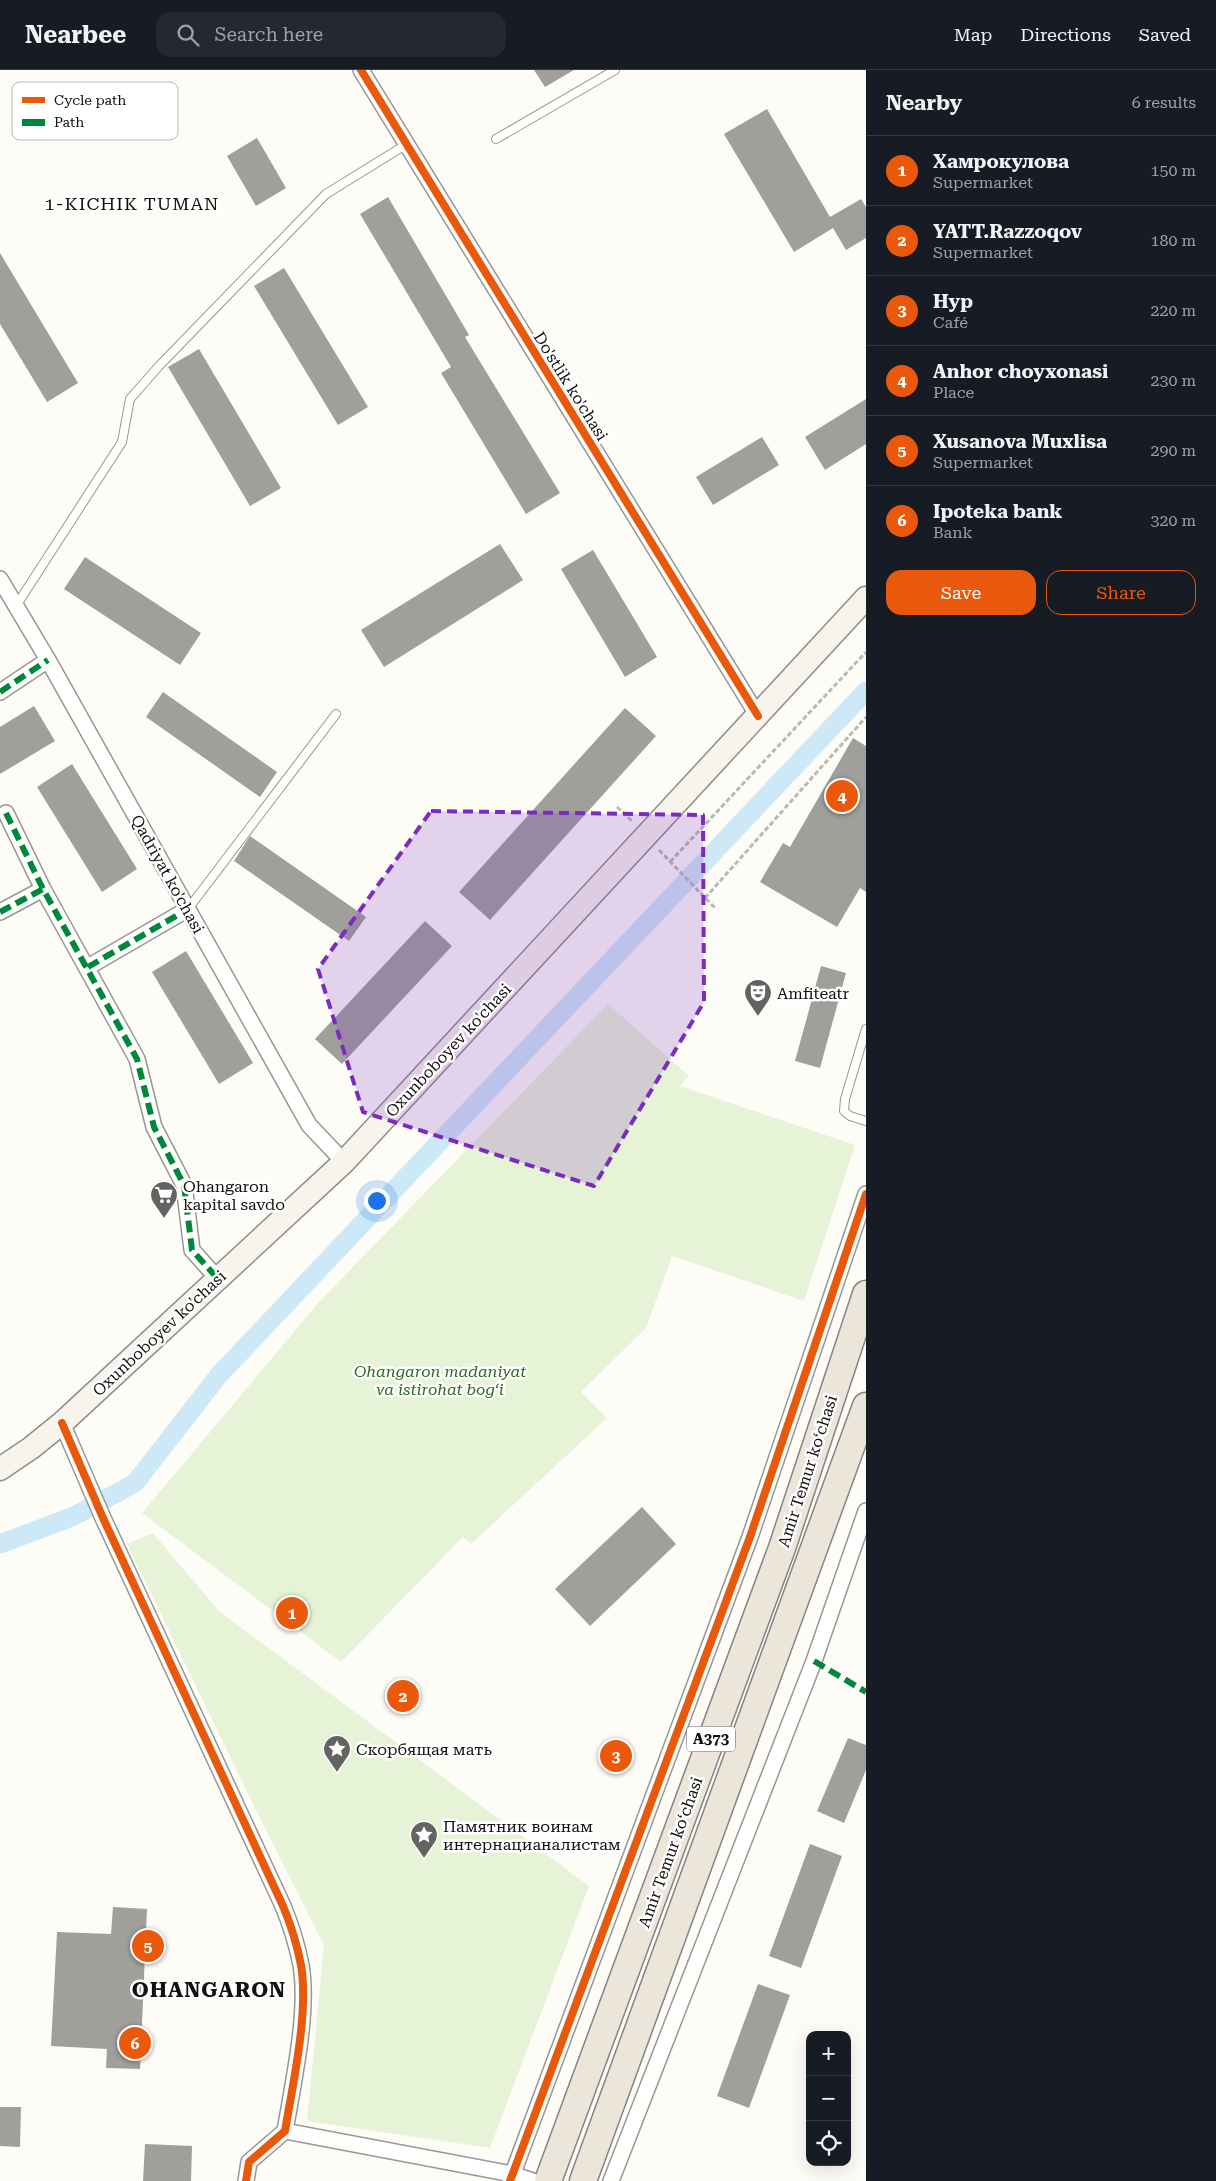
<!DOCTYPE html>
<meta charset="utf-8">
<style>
:root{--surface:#171b24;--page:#242831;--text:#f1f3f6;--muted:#9ea1a6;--line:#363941;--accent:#ea580c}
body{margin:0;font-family:"Roboto Serif",serif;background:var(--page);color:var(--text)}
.controls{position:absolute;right:15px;bottom:15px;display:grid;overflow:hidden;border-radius:10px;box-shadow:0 5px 20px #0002}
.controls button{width:45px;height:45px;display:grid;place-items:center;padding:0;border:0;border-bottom:1px solid var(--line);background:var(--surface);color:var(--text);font:25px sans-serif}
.you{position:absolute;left:376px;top:1130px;width:18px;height:18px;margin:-12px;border:4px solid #fff;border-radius:50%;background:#1a73e8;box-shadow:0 0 0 8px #1a73e833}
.badge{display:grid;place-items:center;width:32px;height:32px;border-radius:50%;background:var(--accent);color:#fff;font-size:16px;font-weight:700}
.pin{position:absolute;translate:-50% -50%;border:2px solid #fff;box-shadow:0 1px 5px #0006}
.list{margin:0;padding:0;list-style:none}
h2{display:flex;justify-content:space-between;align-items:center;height:65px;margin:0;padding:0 20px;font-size:21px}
h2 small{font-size:16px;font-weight:400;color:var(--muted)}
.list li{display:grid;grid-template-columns:32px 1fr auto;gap:15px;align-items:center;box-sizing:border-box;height:70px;padding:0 20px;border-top:1px solid var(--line)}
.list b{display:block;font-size:19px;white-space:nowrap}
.list p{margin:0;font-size:16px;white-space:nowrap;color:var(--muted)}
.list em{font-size:16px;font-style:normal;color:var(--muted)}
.actions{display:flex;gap:10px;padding:15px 20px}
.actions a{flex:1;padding:11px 0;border:1px solid var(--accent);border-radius:15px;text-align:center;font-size:18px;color:var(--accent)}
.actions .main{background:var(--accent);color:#fff}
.icon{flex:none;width:28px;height:28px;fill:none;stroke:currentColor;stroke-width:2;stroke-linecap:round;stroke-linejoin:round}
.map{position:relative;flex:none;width:866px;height:2111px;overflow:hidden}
header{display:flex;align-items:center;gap:30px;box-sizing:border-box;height:70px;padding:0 25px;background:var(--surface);border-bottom:1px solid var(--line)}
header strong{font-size:24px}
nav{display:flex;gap:28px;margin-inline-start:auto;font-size:18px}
.search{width:350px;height:45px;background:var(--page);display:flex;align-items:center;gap:12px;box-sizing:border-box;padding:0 18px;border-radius:15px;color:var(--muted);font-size:19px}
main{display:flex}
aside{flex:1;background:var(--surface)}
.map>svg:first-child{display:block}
</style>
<header>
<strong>Nearbee</strong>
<div class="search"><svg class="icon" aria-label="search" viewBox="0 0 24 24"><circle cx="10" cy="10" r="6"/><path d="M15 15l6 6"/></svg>Search here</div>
<nav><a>Map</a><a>Directions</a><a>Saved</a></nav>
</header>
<main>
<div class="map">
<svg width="866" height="2111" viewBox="0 0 866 2111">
<rect width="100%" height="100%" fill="#fdfcf7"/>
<path fill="#e7f3d7" d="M608 934 689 1006 680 1016 855 1075 804 1231 672 1186 646 1258 581 1322 607 1348 471 1474 463 1467 341 1592 142 1443 320 1231Z
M153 1463 219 1541 589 1816 490 2078 307 2051 324 1875 254 1736 127 1474Z"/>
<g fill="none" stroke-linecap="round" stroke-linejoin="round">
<path stroke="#cde8f7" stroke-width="19" d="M0 1474 74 1446 135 1413 219 1305 866 621"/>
</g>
<path fill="#a19f9c" d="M534 0H574L545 17Z
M767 39 830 147 861 129 866 137V168L846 180 833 158 794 182 724 64Z
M257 68 286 118 256 136 227 86Z
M388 127 469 265 465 267 560 423 526 444 441 303 451 297 360 144Z
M0 183 78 313 47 332 0 254Z
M284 198 368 337 338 355 254 216Z
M199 279 281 418 250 436 168 297Z
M866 329V374L825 400 805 367Z
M762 367 779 395 713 435 696 407Z
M500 474 523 510 384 597 361 560Z
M593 480 657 587 625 607 561 499Z
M85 487 201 563 180 595 64 519Z
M163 622 277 702 260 727 146 647Z
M34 636 55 671 0 704V657Z
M625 638 656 666 490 850 459 822Z
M853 668 866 676V822L860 818 837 857 760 812 783 773 790 777Z
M72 694 137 799 102 822 37 717Z
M250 766 366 847 349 871 234 791Z
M425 851 452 876 342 994 315 969Z
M186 881 253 993 219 1014 152 902Z
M821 896 846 903 820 998 795 991Z
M642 1437 676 1474 590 1556 555 1519Z
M848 1668 866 1675V1700L844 1753 817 1741Z
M810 1774 842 1786 801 1898 769 1886Z
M113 1837 147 1839 140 1999 106 1998 107 1979 51 1976 57 1862 111 1864Z
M758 1914 790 1925 749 2038 717 2026Z
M0 2037H21L20 2077 0 2076Z
M145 2074 192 2076 191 2111H143Z"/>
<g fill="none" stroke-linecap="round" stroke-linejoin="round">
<defs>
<path id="service" d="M496 69 615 0
M16 536 122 372 130 329 159 296 326 124 407 74
M188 839 336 644
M866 959 845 1029 844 1041 850 1046 866 1051"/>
<path id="minor" d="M361 0 758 646
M0 509 48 590 309 1055 344 1092
M0 622 48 590
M6 743 43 819 137 989 154 1057 184 1115 192 1180 218 1209
M0 842 43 819
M88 897 188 839
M62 1353 103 1448 283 1836C291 1855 297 1875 301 1895 309 1942 293 2013 285 2061L249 2092 246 2111
M285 2061 512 2104 533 2111
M510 2111 750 1467 866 1124
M611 2111 814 1591 866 1441"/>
<path id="secondary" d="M0 1399 31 1378 62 1353 344 1092 866 528"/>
<path id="trunk" d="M548 2111 782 1478 866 1224
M583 2111 866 1336"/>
</defs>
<use href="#service" stroke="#979795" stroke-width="10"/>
<use href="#minor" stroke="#979795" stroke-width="18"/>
<use href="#secondary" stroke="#8e8d8b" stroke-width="25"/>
<use href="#trunk" stroke="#858482" stroke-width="29"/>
<path stroke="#b9b9b8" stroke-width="3" stroke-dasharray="5 2.5" stroke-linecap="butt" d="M617 737 633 752
M659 780 715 838
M670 792 866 582
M705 828 866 647"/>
<use href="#service" stroke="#fffffe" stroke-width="8"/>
<use href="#minor" stroke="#fffffe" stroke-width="15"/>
<use href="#secondary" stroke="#f6f4eb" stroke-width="22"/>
<use href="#trunk" stroke="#ece5da" stroke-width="26"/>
<path stroke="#00873e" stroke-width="6" stroke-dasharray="12 6" stroke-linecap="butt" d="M0 622 48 590
M6 743 43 819 137 989 154 1057 184 1115 192 1180 218 1209
M0 842 43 819
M88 897 188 839
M814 1591 866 1622"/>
<defs>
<path id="cycleway" d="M361 0 758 646
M62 1353 103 1448 283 1836C291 1855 297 1875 301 1895 309 1942 293 2013 285 2061L249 2092 246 2111
M510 2111 750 1467 866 1124"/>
</defs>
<use href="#cycleway" stroke="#fff" stroke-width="11"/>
<use href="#cycleway" stroke="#e8590c" stroke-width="8"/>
</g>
<path fill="#7b2cbf" fill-opacity="0.2" stroke="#7b2cbf" stroke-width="4" stroke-dasharray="10 6" stroke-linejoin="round" d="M431 741 703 745 704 932 594 1116 363 1042 318 899Z"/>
<defs>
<symbol id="theatre-pin" viewBox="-11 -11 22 30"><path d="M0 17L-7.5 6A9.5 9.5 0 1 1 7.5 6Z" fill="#646362" stroke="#fff"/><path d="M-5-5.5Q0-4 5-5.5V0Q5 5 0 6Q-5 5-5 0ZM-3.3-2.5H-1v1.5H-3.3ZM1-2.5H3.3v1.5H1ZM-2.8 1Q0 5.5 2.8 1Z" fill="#fff"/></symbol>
<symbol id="supermarket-pin" viewBox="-11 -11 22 30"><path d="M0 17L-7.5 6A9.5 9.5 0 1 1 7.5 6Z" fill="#646362" stroke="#fff"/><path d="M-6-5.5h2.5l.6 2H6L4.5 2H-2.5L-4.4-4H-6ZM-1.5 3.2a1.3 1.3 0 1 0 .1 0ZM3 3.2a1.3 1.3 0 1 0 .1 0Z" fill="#fff"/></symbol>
<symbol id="sight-pin" viewBox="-11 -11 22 30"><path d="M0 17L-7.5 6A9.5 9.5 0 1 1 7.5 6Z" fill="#646362" stroke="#fff"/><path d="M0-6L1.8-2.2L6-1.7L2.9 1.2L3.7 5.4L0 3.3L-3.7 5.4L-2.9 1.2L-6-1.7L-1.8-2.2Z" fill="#fff"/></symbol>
</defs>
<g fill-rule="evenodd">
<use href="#theatre-pin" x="742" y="907" width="32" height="43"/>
<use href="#supermarket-pin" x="148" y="1109" width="32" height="43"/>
<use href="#sight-pin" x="321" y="1663" width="32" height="43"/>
<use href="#sight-pin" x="408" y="1749" width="32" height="43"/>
</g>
<g text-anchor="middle" stroke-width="5" stroke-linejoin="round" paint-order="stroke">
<rect fill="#fff" stroke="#585858" stroke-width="1" x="687" y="1656.5" width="48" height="25" rx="4"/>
<g font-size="15" font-weight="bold" fill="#111">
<text x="711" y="1674">A373</text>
</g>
<g font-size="16" fill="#111" stroke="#fff">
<text transform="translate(571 316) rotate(58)" y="6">Do'stlik ko'chasi</text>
<text transform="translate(168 804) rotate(61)" y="6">Qadriyat ko'chasi</text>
<text transform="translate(448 980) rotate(-47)" y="6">Oxunboboyev ko'chasi</text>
<text transform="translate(159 1263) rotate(-43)" y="6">Oxunboboyev ko'chasi</text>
<text transform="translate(807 1401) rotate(-72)" y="6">Amir Temur koʻchasi</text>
<text transform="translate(670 1782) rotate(-70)" y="6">Amir Temur koʻchasi</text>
</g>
<g font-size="16" fill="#111" stroke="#fff" text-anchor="start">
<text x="777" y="929">Amfiteatr</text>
<text x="183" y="1122">Ohangaron<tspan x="183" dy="18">kapital savdo</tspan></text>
<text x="356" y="1685">Скорбящая мать</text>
<text x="443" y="1762">Памятник воинам<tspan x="443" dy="18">интернацианалистам</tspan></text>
</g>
<g font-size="16" font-style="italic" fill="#2f6b1f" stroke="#fff">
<text x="440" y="1307">Ohangaron madaniyat<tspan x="440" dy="18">va istirohat bogʻi</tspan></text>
</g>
<g font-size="18" letter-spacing="1" fill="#111" stroke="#fff">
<text x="132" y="140">1-KICHIK TUMAN</text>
</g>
<g font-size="21" font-weight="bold" letter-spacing="1" fill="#111" stroke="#fff">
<text x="209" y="1927">OHANGARON</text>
</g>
</g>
<rect x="12" y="12" width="166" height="58" rx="8" fill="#fff" stroke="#b8b8b8" stroke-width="1"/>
<rect x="22" y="27" width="23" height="6" fill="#e8590c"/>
<rect x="22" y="49" width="23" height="7" fill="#00873e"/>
<g font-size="14" fill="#111">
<text x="54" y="35">Cycle path</text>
<text x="54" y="57">Path</text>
</g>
</svg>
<div class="controls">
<button>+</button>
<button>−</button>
<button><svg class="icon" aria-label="locate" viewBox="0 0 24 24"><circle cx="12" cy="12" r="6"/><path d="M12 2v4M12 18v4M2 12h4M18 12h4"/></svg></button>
</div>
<div class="you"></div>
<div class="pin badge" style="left:292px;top:1543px">1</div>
<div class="pin badge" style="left:403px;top:1626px">2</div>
<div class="pin badge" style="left:616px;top:1686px">3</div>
<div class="pin badge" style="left:842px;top:726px">4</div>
<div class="pin badge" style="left:148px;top:1876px">5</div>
<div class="pin badge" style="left:135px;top:1973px">6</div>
</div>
<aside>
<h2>Nearby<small>6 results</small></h2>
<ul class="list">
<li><span class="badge">1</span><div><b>Хамрокулова</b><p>Supermarket</p></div><em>150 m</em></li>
<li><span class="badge">2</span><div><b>YATT.Razzoqov</b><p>Supermarket</p></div><em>180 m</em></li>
<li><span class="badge">3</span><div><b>Нур</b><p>Café</p></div><em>220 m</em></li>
<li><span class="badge">4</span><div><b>Anhor choyxonasi</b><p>Place</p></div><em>230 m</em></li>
<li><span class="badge">5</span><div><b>Xusanova Muxlisa</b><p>Supermarket</p></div><em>290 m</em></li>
<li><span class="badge">6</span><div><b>Ipoteka bank</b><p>Bank</p></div><em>320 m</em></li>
</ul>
<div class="actions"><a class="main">Save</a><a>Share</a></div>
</aside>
</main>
